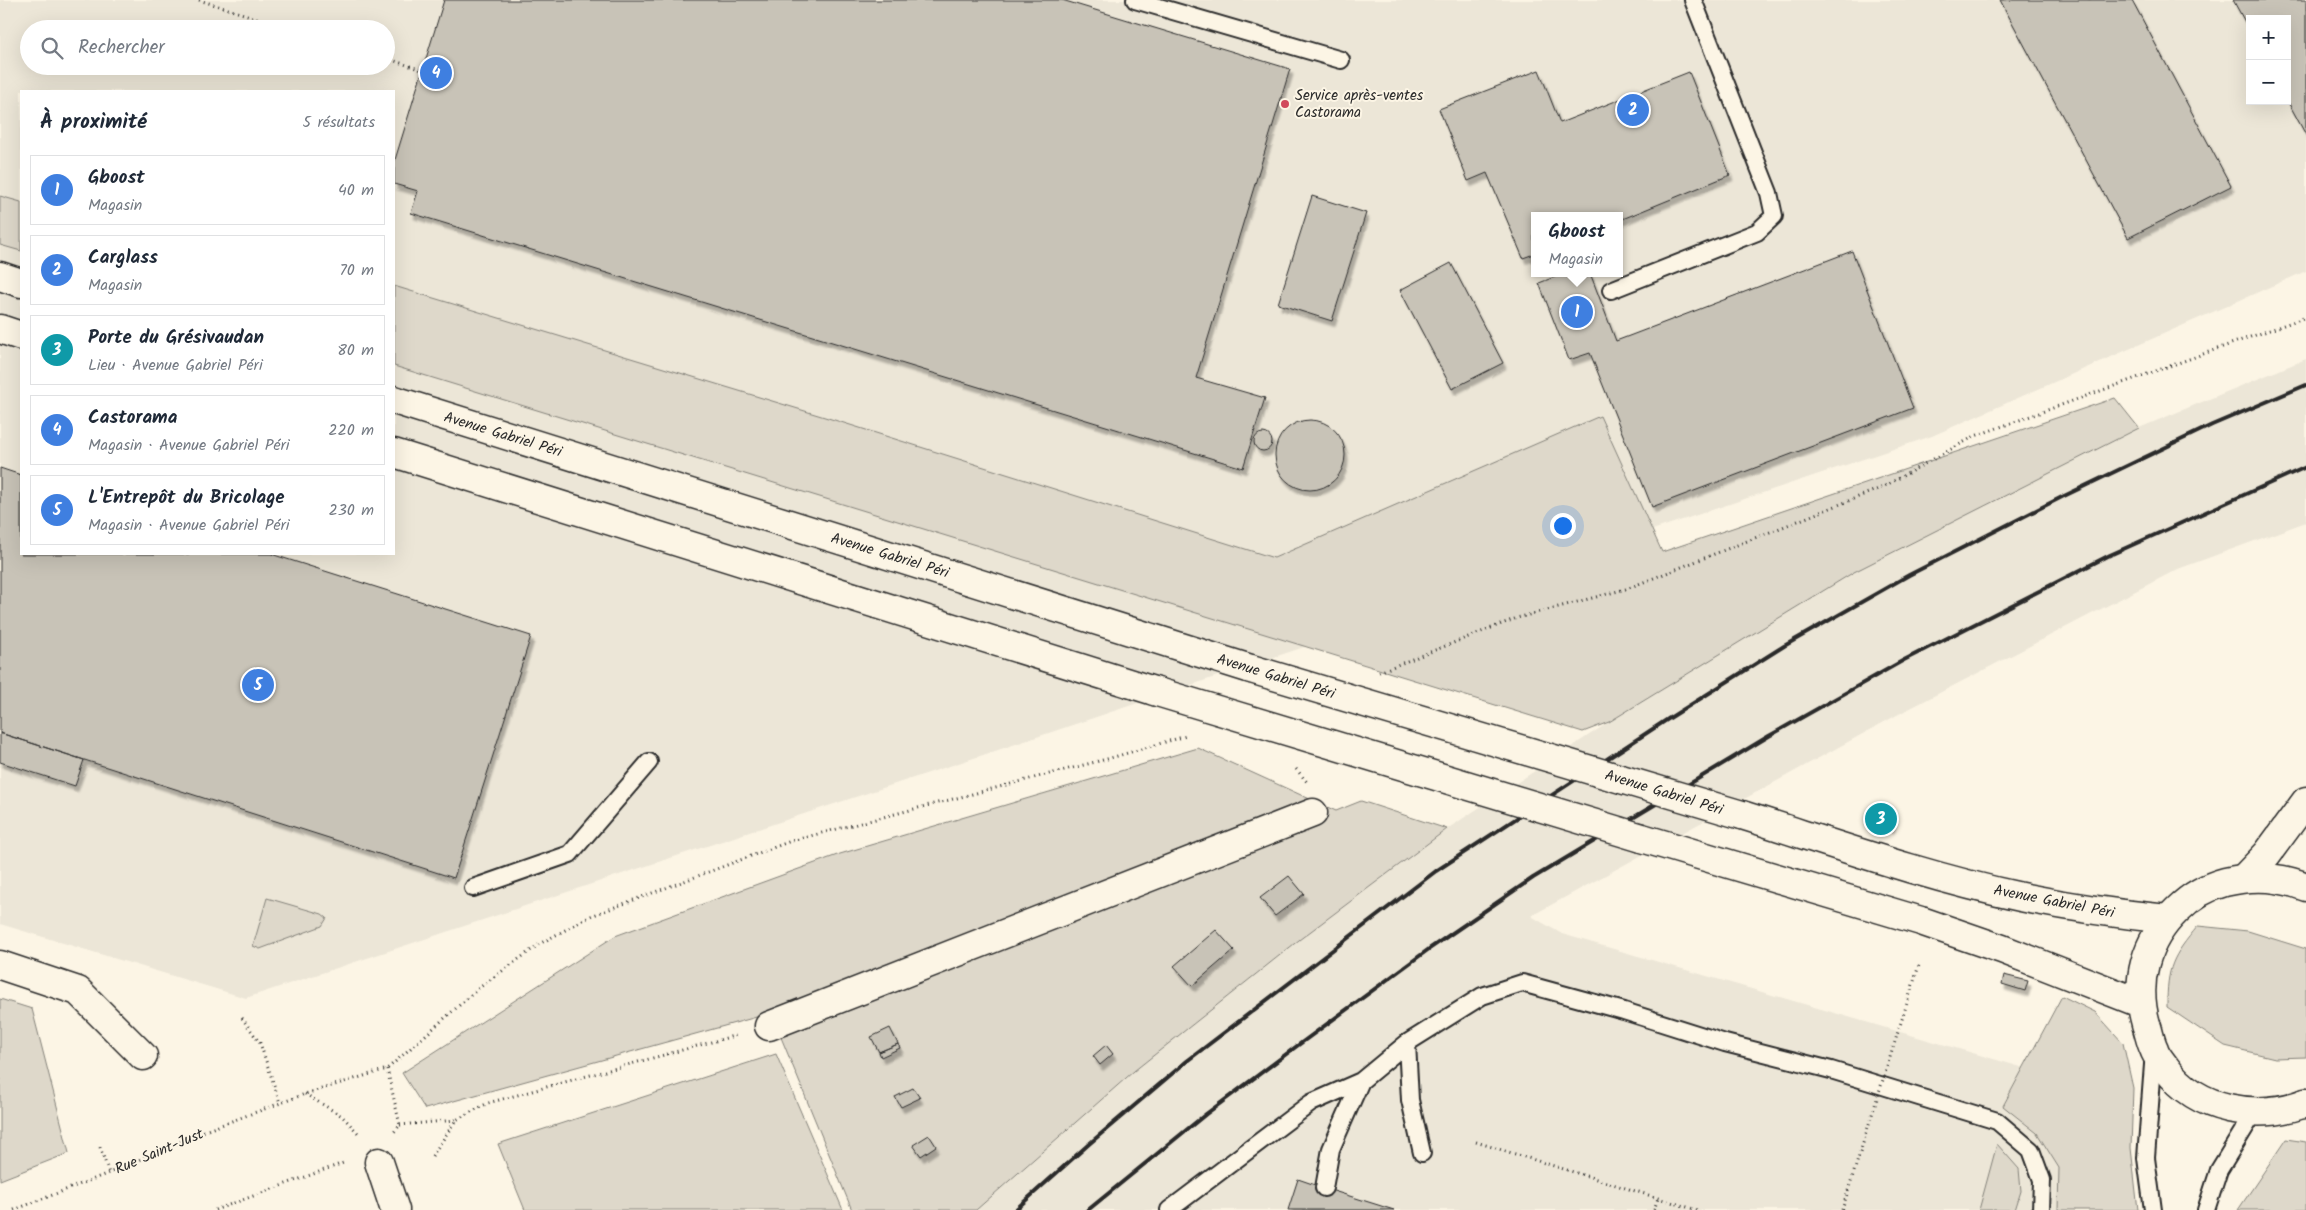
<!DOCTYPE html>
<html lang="fr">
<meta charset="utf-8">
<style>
:root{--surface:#fff;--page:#f2f2f3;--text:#1f2937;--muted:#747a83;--line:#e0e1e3;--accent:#ea580c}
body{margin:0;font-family:Kalam,sans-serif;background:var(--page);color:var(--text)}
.controls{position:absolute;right:15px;top:15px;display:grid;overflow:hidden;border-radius:0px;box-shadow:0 5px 20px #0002}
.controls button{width:45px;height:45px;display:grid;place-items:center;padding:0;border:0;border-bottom:1px solid var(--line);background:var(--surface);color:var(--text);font:25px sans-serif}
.you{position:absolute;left:1562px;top:525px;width:18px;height:18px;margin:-12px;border:4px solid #fff;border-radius:50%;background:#1a73e8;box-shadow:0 0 0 8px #1a73e833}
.badge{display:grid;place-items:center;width:32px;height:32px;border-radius:50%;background:var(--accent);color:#fff;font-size:16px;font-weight:700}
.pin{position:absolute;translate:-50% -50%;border:2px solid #fff;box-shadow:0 1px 5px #0006}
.popup{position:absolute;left:1531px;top:212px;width:92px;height:65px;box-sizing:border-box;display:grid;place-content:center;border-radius:0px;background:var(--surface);filter:drop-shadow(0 1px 4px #0005);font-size:16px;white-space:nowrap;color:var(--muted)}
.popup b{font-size:19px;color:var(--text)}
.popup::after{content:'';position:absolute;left:50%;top:100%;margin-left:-10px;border:10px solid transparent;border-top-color:var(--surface)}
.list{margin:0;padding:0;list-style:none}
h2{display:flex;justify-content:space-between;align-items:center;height:65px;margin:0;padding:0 20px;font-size:21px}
h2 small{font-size:16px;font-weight:400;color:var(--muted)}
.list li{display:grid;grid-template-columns:32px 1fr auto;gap:15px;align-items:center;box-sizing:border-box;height:70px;margin:0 10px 10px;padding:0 10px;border:1px solid var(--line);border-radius:0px}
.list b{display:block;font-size:19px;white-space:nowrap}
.list p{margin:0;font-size:16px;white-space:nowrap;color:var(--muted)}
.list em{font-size:16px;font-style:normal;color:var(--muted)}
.icon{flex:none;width:28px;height:28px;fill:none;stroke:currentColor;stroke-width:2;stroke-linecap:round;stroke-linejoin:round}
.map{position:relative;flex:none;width:2306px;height:1210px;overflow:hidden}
.search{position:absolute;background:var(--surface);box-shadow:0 5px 20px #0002;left:20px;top:20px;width:375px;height:55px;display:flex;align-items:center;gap:12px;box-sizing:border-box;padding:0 18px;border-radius:28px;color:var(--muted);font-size:19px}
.panel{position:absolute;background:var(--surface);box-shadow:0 5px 20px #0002;left:20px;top:90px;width:375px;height:465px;border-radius:0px}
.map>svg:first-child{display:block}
</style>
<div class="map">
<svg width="2306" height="1210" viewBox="0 0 2306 1210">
<defs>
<filter id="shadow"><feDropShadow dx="3" dy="5.5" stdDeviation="1" flood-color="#0004"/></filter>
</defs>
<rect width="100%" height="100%" fill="#fcf5e5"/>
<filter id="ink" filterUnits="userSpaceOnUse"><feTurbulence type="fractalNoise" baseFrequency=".02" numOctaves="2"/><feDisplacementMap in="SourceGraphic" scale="10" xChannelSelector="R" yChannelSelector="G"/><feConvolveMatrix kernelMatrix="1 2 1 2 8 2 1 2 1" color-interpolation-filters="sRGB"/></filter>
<g filter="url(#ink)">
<path fill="#ece6d7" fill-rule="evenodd" d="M0 0H2306V271L1932 436 989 753 246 998 0 924ZM2250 19H2287V101H2250ZM29 29H386V66H29ZM21 91H394V554H21ZM1534 216H1620V273H1534Z
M2306 359V522L2178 569 1897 715 1531 916 1562 934 2052 1076 2085 1210H976L1134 1071 1299 940 1447 829 1609 722 1854 572 2139 428Z"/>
<path fill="#ded8ca" stroke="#84827a" d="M0 196 21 202V251L0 245Z
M394 286 828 418 1274 558 1600 416 1662 552 2115 398 2139 428 1854 572 1609 722 1583 732 394 366Z
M1198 748 1336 811 1361 801 1447 829 1299 940 1134 1071 976 1210H852L771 1013 425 1109 402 1073 615 936 840 854Z
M267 898 322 914 327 918 322 926 260 949 253 946Z
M2198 926 2248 931 2306 949V1057L2275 1058 2225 1046 2167 1007C2167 967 2172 957 2198 926Z
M2062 996 2095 1012 2123 1043 2133 1088 2131 1148 2138 1210H2058L2059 1168 2037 1133 2003 1106Z
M0 999 32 1009 69 1153 0 1180Z
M776 1054 843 1210H525L498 1144Z
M2286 1139 2306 1142V1210H2238Z
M1997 1144 2019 1169 2021 1191 2015 1210H1979Z"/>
<path fill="#c8c3b7" stroke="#2b2b2b" filter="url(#shadow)" d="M444 0H1062L1290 69 1196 378 1265 398 1243 468 411 213 418 191 394 184V163Z
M2000 0H2132L2231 186 2128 238Z
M2233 0H2306V135L2287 100V19H2250V31Z
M1539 70 1560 123 1689 72 1730 175 1620 220V216H1534V254L1523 258 1487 173 1468 181 1439 109Z
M1312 196 1366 213 1332 321 1278 304Z
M1852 251 1913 408 1652 507 1590 353 1569 360 1539 283 1565 273H1590L1616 341Z
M1451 263 1503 363 1452 389 1400 290Z
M1275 455a35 35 0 1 1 70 0a35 35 0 1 1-70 0Z
M1254 442a9 9 0 1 1 18 0a9 9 0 1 1-18 0Z
M0 468 21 475V554H271L531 636 454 878 0 733Z
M0 733 84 760 75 786 0 762Z
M1872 811 1894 817 1891 827 1869 820Z
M1289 876 1304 894 1275 916 1260 898Z
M1216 930 1234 950 1192 986 1174 966Z
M2004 975 2028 981 2025 991 2002 984Z
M890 1028 898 1044 879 1052 871 1037Z
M898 1044 900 1048 881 1057 879 1052Z
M1106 1045 1113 1054 1100 1065 1093 1056Z
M913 1088 920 1098 901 1107 895 1097Z
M929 1135 936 1146 921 1156 913 1145Z
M1298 1179 1324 1188 1394 1210H1288Z"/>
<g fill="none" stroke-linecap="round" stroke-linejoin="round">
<defs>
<path id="lane" d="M1135 0 1341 60
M1611 290 1757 232 1774 216 1769 193 1693 0
M473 888 570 854 649 762
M1407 1043 1410 1100 1422 1153
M1324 1188 1331 1149 1361 1081 1407 1043 1482 996 1522 983 1624 1011 1725 1043 1831 1070 1997 1121 2031 1150 2042 1180 2041 1210
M1169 1210 1311 1103 1361 1081
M2153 1210 2146 1158 2154 1051
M2206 1210 2219 1170 2254 1113"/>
<path id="street" d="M0 965 78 991 143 1056
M769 1026 1313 813
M379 1162 395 1210"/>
<path id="secondary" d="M0 276 21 283
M0 329 21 336
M394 400 1251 669
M394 453 1154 691
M1742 815C1834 844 1927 877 2021 897 2070 907 2118 914 2167 919
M1642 838 1921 921 2002 949 2140 1003
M2306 887C2279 876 2253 875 2225 882 2206 887 2190 897 2177 910 2145 941 2134 982 2146 1024 2149 1032 2150 1041 2154 1049 2156 1056 2162 1062 2166 1068 2198 1112 2258 1120 2306 1103"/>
<path id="highway" d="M2244 878 2267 854 2306 801
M2305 1103 2306 1104"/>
</defs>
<use href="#lane" stroke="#2b2b2b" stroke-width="20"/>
<use href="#street" stroke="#2b2b2b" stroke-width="31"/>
<use href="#secondary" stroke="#2b2b2b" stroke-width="31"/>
<use href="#highway" stroke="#2b2b2b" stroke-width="31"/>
<path stroke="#2b2b2b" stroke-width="3" stroke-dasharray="1 4" stroke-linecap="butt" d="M199 0 292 29
M386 58 422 70
M1379 672 1517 618 1626 589 1881 488 1975 436 2306 317
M1296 769 1307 782
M242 1018 260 1043 280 1103
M387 1069 400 1125 394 1132
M305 1094 342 1116 360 1135
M400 1125 456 1120
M1476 1142 1697 1210
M100 1147 109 1173
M432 1156 456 1120 488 1103 737 1035
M14 1210 109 1173 202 1132 305 1094 387 1069 479 988 541 943 591 916 791 841 1107 759 1186 736
M215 1210 346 1162
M1654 1210 1658 1198"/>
<use href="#lane" stroke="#fcf5e5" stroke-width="16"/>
<use href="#street" stroke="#fcf5e5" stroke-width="28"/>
<use href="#secondary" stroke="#fcf5e5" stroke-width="28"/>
<use href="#highway" stroke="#fcf5e5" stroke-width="28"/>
<path stroke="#2b2b2b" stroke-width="4" d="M1015 1210 1089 1144 1187 1061 1436 871 1668 719 1784 646 1909 575 2062 497 2212 425 2306 385
M1088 1210 1206 1114 1297 1046 1429 949 1533 878 1769 736 1904 660 2110 555 2306 467"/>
<defs>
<path id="secondary-bridge" d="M1251 669 1742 815
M1154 691 1642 838"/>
</defs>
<use href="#secondary-bridge" stroke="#2b2b2b" stroke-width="31" stroke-linecap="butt"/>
<path stroke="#2b2b2b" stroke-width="3" stroke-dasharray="1 4" stroke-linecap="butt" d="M1842 1210 1920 962"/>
<use href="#secondary-bridge" stroke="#fcf5e5" stroke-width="28"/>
</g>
</g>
<circle fill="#d1495b" stroke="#fcf5e5" stroke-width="2" cx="1285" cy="104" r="5"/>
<g text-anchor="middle" stroke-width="4" stroke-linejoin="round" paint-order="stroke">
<g font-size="15" fill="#2b2b2b" stroke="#fcf5e5" text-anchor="start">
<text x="1295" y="100">Service après-ventes<tspan x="1295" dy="17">Castorama</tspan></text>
</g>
<g font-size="15" fill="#2b2b2b" stroke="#fcf5e5">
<text transform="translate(503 434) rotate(17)" y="5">Avenue Gabriel Péri</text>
<text transform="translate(890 555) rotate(17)" y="5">Avenue Gabriel Péri</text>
<text transform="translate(1276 676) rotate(17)" y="5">Avenue Gabriel Péri</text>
<text transform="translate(1664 792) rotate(17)" y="5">Avenue Gabriel Péri</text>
<text transform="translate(2054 901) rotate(11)" y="5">Avenue Gabriel Péri</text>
<text transform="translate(159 1151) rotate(-23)" y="5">Rue Saint-Just</text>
</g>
</g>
</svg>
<div class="controls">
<button>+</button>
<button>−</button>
</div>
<div class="you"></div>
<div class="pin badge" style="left:1577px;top:312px;background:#3f7fe0">1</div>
<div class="popup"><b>Gboost</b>Magasin</div>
<div class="pin badge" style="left:1633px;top:110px;background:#3f7fe0">2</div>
<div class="pin badge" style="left:1881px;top:819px;background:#0f9aa8">3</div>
<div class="pin badge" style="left:436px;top:73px;background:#3f7fe0">4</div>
<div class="pin badge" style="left:258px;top:685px;background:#3f7fe0">5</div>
<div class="search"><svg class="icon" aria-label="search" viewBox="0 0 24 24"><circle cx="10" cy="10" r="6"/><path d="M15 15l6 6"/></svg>Rechercher</div>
<section class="panel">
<h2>À proximité<small>5 résultats</small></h2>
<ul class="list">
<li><span class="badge" style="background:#3f7fe0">1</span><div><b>Gboost</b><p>Magasin</p></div><em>40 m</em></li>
<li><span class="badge" style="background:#3f7fe0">2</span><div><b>Carglass</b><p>Magasin</p></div><em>70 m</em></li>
<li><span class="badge" style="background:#0f9aa8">3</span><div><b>Porte du Grésivaudan</b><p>Lieu · Avenue Gabriel Péri</p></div><em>80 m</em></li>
<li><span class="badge" style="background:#3f7fe0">4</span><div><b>Castorama</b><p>Magasin · Avenue Gabriel Péri</p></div><em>220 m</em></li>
<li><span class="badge" style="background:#3f7fe0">5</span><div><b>L'Entrepôt du Bricolage</b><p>Magasin · Avenue Gabriel Péri</p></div><em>230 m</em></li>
</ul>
</section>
</div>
